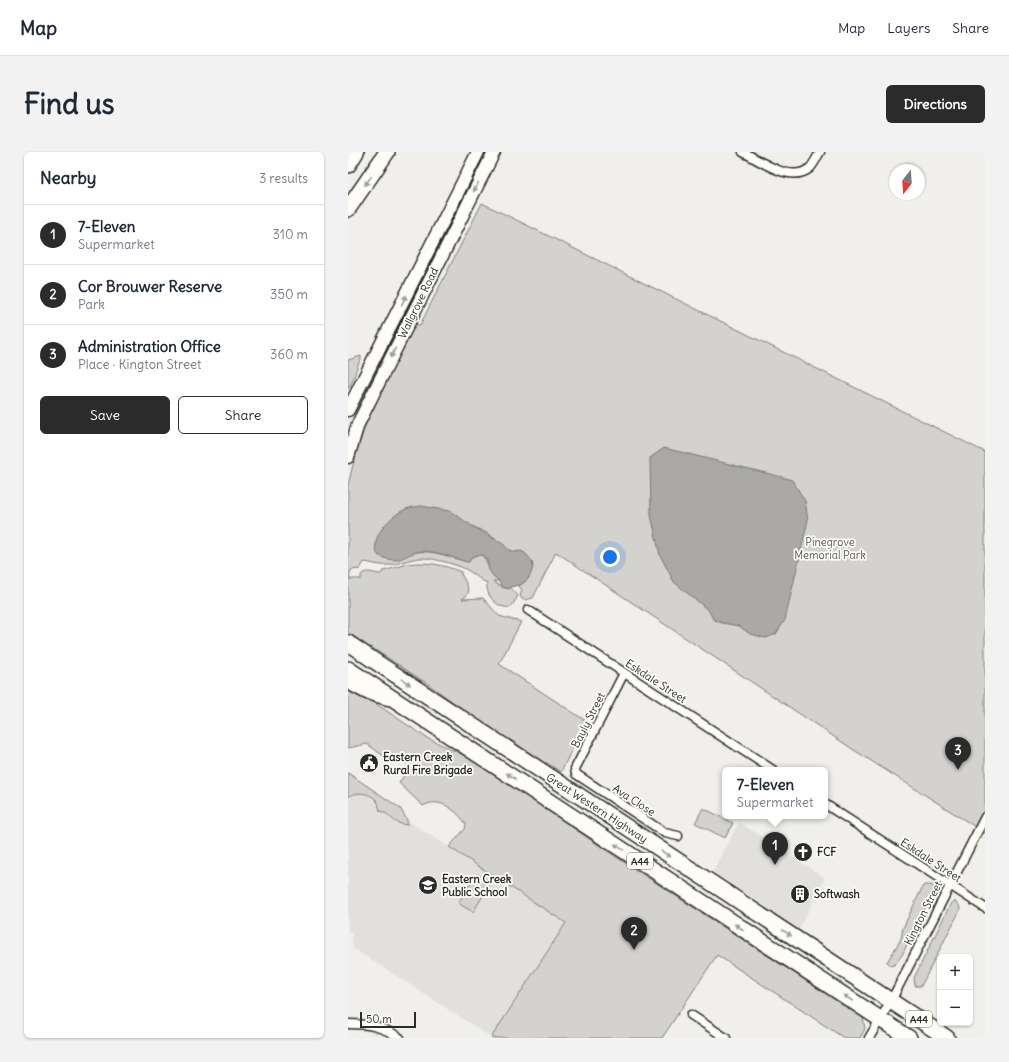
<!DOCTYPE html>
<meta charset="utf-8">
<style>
:root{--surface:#fff;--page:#f2f2f3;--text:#1f2937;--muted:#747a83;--line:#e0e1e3;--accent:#2b2b2b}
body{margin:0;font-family:Delius,sans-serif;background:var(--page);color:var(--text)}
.controls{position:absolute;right:12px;bottom:12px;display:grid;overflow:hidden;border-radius:6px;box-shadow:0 1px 3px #0004}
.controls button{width:36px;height:36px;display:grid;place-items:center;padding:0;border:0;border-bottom:1px solid var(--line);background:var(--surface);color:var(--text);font:20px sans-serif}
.compass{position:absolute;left:541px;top:12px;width:36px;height:36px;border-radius:50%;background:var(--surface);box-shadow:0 1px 3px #0004;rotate:197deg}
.scale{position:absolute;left:12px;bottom:10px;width:56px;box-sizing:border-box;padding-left:4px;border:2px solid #2b2b2b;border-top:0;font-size:11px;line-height:14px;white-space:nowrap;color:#2b2b2b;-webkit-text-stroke:3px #fdfcf7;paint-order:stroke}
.you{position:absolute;left:262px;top:405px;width:14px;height:14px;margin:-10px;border:3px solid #fff;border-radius:50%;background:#1a73e8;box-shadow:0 0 0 6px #1a73e833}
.badge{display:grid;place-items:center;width:26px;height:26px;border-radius:50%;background:var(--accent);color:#fff;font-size:13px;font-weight:700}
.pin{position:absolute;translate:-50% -33px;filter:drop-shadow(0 1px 2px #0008)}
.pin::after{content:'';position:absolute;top:21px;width:14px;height:12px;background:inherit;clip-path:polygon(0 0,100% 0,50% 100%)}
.popup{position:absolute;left:374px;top:615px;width:106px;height:52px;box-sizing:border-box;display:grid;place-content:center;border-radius:6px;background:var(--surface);filter:drop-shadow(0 1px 3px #0005);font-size:13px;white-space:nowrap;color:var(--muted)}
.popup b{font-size:15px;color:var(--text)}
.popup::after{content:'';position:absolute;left:50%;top:100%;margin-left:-8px;border:8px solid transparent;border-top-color:var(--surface)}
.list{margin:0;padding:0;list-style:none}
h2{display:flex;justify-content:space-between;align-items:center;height:52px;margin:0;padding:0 16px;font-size:17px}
h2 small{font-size:13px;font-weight:400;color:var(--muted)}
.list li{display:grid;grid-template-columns:26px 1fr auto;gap:12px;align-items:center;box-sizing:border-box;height:60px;padding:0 16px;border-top:1px solid var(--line)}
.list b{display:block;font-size:15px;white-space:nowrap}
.list p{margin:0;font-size:13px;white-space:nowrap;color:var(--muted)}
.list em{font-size:13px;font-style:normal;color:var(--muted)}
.actions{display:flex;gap:8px;padding:12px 16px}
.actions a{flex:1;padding:9px 0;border:1px solid var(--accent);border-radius:6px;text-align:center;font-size:14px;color:var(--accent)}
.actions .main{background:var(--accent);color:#fff}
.map{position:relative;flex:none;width:637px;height:886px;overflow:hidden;border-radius:6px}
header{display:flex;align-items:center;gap:24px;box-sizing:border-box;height:56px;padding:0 20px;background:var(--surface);border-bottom:1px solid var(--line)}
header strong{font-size:19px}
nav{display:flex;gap:22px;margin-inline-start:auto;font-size:14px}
.intro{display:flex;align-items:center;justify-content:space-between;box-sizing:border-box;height:96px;padding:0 24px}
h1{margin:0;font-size:28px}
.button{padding:10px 18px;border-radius:6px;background:var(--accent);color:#fff;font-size:14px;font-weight:700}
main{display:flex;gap:24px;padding:0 24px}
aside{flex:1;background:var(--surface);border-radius:6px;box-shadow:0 1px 3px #0004}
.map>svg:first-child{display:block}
</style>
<header>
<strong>Map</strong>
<nav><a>Map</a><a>Layers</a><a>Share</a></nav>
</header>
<div class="intro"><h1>Find us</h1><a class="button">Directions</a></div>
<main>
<aside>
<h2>Nearby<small>3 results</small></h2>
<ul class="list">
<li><span class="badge">1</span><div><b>7-Eleven</b><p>Supermarket</p></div><em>310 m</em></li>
<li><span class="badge">2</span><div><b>Cor Brouwer Reserve</b><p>Park</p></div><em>350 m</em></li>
<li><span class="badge">3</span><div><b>Administration Office</b><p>Place · Kington Street</p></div><em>360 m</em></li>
</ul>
<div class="actions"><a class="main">Save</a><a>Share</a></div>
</aside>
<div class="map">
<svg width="637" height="886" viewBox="0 0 637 886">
<rect width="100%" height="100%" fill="#f0efeb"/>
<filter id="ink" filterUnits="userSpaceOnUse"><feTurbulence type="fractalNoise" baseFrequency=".025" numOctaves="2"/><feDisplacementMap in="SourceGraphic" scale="8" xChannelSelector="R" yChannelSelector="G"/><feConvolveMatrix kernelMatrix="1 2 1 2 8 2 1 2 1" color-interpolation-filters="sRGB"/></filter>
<g filter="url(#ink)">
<path fill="#e1e0dc" d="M0 630 218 771 143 885 5 796 4 780H0Z
M391 670 477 726 451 777 365 720Z"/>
<path fill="#d3d2cf" stroke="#7f7e7d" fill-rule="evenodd" d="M134 51 637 300V681L506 598 208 400 185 446 178 448 174 447 172 444 174 438 171 434 180 427 185 415 154 429H145L151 434 153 431 154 435 161 437 163 435C164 439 168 440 170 444L163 455C151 458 137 444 139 431 132 428 128 423 121 419 112 413 88 407 77 406 64 405 53 412 40 413 32 414 24 411 16 410L12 417 3 418 1 427H13V423C18 417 26 422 33 422L35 419C44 417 52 414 60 412 77 409 97 413 113 420V422L117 429 121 439 118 444 114 447 135 446 151 464 173 470 151 512 238 569 213 620 199 611 191 612 80 532 23 495H20L0 480V333L10 293 19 269 66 172 72 173ZM124 374 139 381 157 394 141 417C139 411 136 399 126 404 123 405 122 408 119 410 102 405 85 398 67 400Z
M13 204V207C7 216 7 228 0 237V208Z
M0 533 79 586 124 607 268 705 515 866 517 877 512 886H496L369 803 314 886H143L218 771 101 695 117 677 118 672C109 659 92 644 75 654L51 631 62 614 54 608 44 610 19 592 0 596Z
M0 621 52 656 59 668V673C43 672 43 661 32 659 31 656 31 652 29 649 22 640 8 639 0 645Z
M355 656 385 671 377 686 347 671Z
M129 722 143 731 125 760 110 751Z
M576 733H584L586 737 554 803 547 812 544 814 539 810 553 787 555 776 574 736Z
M606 749 611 753 612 758 573 834H567L566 826 603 751Z"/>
<path fill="#aaa9a7" stroke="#777775" d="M316 296 434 325 444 328 457 349 460 368 437 468 428 482 418 486 402 482 391 474 374 471 365 467 361 459 326 430 312 403 303 363 302 306Z
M73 354 102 359 124 374 155 392 160 397 165 400 173 399 177 401 184 409 185 415 183 421 180 427 174 432 163 435 161 437 154 435 150 428 145 424 141 418 139 408 134 403H129L124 405 121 410H119C105 406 91 400 77 399 56 399 54 416 30 403 20 386 43 363 58 357 62 355 68 355 73 354Z"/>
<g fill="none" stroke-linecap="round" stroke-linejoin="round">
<defs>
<path id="street" d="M395 0C413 9 443 32 462 16 466 12 469 5 472 0
M180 458 425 618
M276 521 230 611 227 617 228 622 317 681 330 684
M477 652 637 756
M343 863 378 886
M0 872C22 872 34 874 52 886
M521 886 543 849 637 665"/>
<path id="secondary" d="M0 258 130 0
M0 305 10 272 146 0
M0 531 19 541 40 547"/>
<path id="highway" d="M0 13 8 0
M0 57 39 0
M0 491 25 508 599 886
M0 517 561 886"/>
</defs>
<use href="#street" stroke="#2b2b2b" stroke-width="11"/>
<use href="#secondary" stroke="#2b2b2b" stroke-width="15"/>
<use href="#highway" stroke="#2b2b2b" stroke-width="18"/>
<use href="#street" stroke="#fdfcf7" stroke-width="8"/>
<use href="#secondary" stroke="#fdfcf7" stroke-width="12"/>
<use href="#highway" stroke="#fdfcf7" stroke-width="15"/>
</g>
<defs><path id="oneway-solid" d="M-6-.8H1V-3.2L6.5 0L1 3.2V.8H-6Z"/></defs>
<g fill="#9e9e9b">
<use href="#oneway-solid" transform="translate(20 29) rotate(126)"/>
<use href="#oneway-solid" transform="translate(128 35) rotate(117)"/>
<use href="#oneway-solid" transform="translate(56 148) rotate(-64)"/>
<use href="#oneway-solid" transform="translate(45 201) rotate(116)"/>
<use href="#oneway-solid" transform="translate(58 530) rotate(33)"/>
<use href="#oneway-solid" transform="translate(163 624) rotate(-147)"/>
<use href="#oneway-solid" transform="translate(271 695) rotate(-147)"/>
<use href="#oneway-solid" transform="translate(318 702) rotate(33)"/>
<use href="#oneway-solid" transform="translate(391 775) rotate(-147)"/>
<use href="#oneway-solid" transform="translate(439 781) rotate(33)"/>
<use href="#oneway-solid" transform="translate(500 846) rotate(-147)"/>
</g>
</g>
<defs>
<symbol id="civic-disc" viewBox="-11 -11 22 22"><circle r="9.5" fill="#2b2b2b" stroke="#fdfcf7"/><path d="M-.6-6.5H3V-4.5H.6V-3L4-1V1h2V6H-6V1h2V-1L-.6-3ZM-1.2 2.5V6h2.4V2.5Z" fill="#fff"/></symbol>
<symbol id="church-disc" viewBox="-11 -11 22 22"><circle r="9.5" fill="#2b2b2b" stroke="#fdfcf7"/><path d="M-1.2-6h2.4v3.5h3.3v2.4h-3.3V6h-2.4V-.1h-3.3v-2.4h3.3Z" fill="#fff"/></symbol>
<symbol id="school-disc" viewBox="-11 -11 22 22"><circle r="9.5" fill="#2b2b2b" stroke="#fdfcf7"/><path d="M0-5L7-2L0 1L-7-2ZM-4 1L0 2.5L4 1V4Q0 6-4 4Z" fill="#fff"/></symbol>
<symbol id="building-disc" viewBox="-11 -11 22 22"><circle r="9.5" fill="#2b2b2b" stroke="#fdfcf7"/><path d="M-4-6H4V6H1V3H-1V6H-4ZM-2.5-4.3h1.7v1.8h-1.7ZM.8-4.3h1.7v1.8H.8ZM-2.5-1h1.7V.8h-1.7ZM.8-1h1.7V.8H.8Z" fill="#fff"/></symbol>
</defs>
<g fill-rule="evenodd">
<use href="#civic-disc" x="10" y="600" width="22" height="22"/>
<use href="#church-disc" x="444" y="689" width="22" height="22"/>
<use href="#school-disc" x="69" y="722" width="22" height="22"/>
<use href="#building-disc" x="441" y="731" width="22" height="22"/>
</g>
<g text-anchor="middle" stroke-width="3.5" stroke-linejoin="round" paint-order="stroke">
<g fill="#fdfcf7" stroke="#6a6a68" stroke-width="1">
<rect x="279" y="701" width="26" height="16" rx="3"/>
<rect x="558" y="859" width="26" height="16" rx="3"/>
</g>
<g font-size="10" font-weight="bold" fill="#2b2b2b">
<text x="292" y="713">A44</text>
<text x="571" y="871">A44</text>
</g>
<g font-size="11" fill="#2b2b2b" stroke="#fdfcf7">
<text transform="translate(70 151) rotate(-64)" y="4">Wallgrove Road</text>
<text transform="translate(308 529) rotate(33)" y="4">Eskdale Street</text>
<text transform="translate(240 568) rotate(-63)" y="4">Bayly Street</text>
<text transform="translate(286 648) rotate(33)" y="4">Ava Close</text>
<text transform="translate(249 656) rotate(33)" y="4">Great Western Highway</text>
<text transform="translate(583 708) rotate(33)" y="4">Eskdale Street</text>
<text transform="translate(575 761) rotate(-63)" y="4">Kington Street</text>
</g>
<g font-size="11" fill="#555554" stroke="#fdfcf7">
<text x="482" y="394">Pinegrove<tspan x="482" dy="13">Memorial Park</tspan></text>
</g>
<g font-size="11" font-weight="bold" fill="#2b2b2b" stroke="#fdfcf7" text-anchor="start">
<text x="35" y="609">Eastern Creek<tspan x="35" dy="13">Rural Fire Brigade</tspan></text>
<text x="469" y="704">FCF</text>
<text x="94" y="731">Eastern Creek<tspan x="94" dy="13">Public School</tspan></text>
<text x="466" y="746">Softwash</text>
</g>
</g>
</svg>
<div class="controls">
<button>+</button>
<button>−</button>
</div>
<svg class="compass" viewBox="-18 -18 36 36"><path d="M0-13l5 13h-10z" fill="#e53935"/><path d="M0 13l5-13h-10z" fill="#747a83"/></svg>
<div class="scale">50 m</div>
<div class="you"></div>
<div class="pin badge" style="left:427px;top:713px">1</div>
<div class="popup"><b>7-Eleven</b>Supermarket</div>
<div class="pin badge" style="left:286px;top:798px">2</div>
<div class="pin badge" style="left:610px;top:618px">3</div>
</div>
</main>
